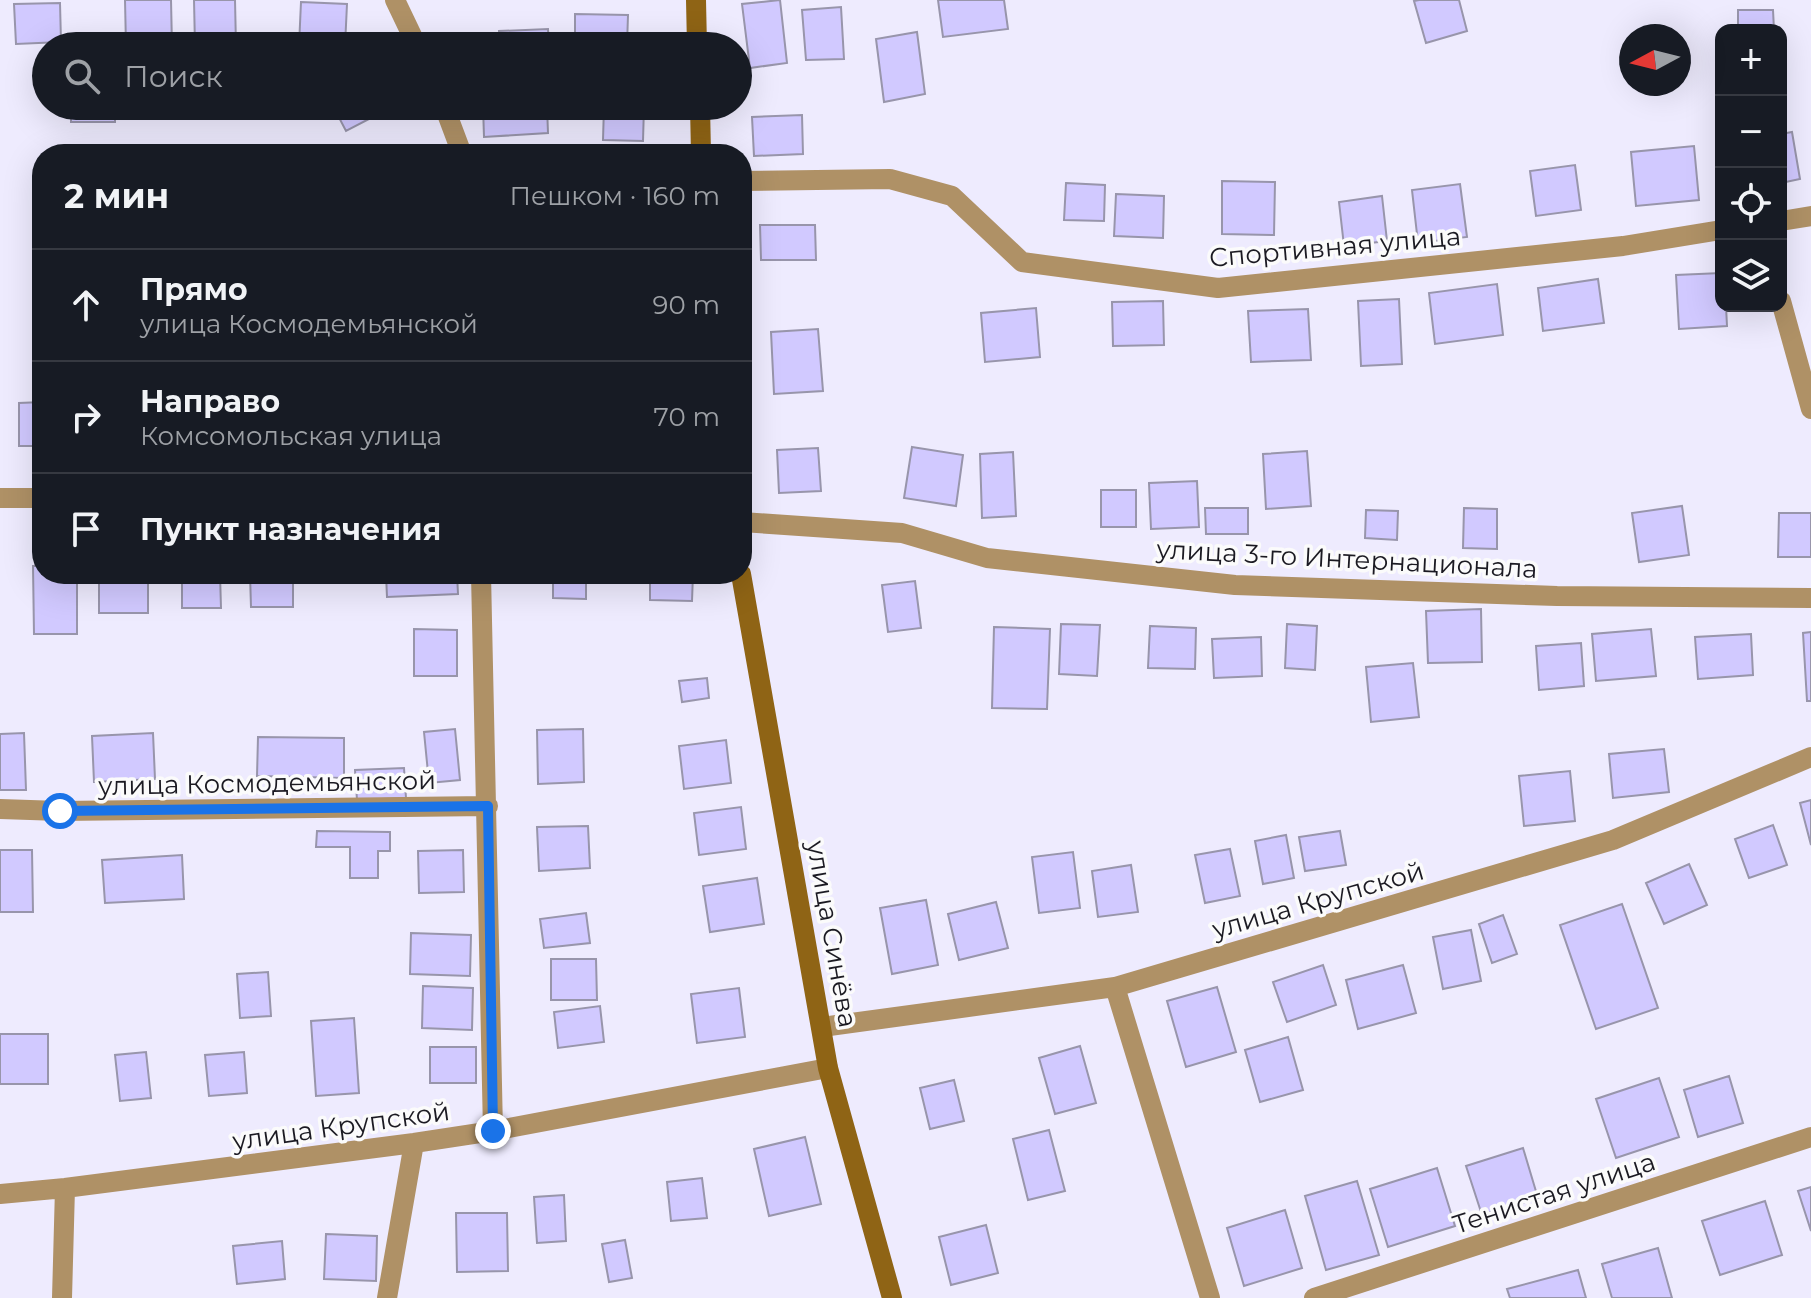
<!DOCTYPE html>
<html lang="ru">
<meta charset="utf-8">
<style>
:root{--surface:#171b24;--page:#20242c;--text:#f1f3f6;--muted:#9ea1a6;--line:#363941}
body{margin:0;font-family:Montserrat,sans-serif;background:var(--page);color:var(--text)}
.controls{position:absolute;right:24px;top:24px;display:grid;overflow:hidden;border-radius:16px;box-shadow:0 8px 32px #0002}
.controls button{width:72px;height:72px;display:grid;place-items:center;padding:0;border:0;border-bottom:2px solid var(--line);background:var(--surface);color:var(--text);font:40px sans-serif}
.compass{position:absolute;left:1619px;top:24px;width:72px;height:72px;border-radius:50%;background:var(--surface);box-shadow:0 8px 32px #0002;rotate:263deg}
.stop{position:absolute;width:24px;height:24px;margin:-18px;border:6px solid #1a73e8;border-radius:50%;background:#fff}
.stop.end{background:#1a73e8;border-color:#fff;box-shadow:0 2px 8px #0008}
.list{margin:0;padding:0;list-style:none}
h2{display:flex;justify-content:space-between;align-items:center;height:104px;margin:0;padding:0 32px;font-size:34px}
h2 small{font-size:26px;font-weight:400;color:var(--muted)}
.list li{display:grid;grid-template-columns:52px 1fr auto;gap:24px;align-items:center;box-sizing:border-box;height:112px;padding:0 32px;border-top:2px solid var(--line)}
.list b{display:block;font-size:30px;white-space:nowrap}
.list p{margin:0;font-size:26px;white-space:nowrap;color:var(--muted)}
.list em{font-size:26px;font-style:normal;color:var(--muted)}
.icon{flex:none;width:44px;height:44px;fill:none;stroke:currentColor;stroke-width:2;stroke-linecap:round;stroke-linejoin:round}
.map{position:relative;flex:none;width:1811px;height:1298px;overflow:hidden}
.search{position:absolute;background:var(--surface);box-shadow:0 8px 32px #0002;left:32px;top:32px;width:720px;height:88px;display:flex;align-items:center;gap:20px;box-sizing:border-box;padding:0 28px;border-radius:44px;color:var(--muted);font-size:30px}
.panel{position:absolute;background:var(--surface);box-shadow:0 8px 32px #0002;left:32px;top:144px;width:720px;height:440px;border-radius:32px}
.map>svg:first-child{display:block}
</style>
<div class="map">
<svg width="1811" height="1298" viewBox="0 0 1811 1298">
<rect width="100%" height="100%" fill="#eeebfe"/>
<path fill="#d1c9ff" stroke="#9895ab" stroke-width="2" d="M125 0H171L172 46H126Z
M194 0H235L236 46H195Z
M780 0 787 63 750 68 742 4Z
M938 0H1004L1008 29 943 37Z
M1419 0H1459L1467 31 1426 43 1414 1Z
M301 2 347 4 345 46H299Z
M60 3 61 42 16 44 14 4Z
M841 7 844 59 806 60 802 10Z
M1738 10H1773L1774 30H1738Z
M575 14 628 15 627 46H575Z
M548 29 549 46H499V31Z
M917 32 925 94 884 102 876 39Z
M71 106H115V122H71Z
M333 106H394L346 131Z
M483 106H547L548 133 484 137Z
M604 106H644L643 141 603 140Z
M802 115 803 154 754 156 752 117Z
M1792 132 1800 179 1781 183V134Z
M1694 146 1699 200 1636 206 1631 152Z
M1575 165 1581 210 1536 216 1530 171Z
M1222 181 1275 182 1274 235 1222 234Z
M1066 183 1105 185 1104 221 1064 220Z
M1460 184 1467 237 1418 243 1412 190Z
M1116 194 1164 196 1163 238 1114 236Z
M1382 196 1387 241 1344 246 1339 202Z
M760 225H815L816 260H761Z
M1721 273V306H1726L1727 326 1679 329 1676 275Z
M1598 279 1604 323 1543 331 1538 288Z
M1497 284 1503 335 1435 344 1429 293Z
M1399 299 1402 364 1361 366 1358 301Z
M1163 301 1164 345 1113 346 1112 302Z
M1036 308 1040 357 985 362 981 313Z
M1308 309 1311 360 1251 362 1248 311Z
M818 329 823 391 774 394 771 332Z
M42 402V446H19V403Z
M912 447 963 455 956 506 904 498Z
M818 448 821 491 779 493 777 450Z
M1307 451 1311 506 1266 509 1263 454Z
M1013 452 1016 516 982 518 980 454Z
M1197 481 1199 527 1151 529 1149 483Z
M1101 490H1136V527H1101Z
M1682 506 1689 555 1639 562 1632 513Z
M1205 508H1248V534H1206Z
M1464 508 1497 509V549L1463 548Z
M1366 510 1398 511 1397 540 1365 538Z
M1779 513H1811V557H1778Z
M33 566H42V574H77V634H34Z
M99 574H148V613H99Z
M182 574H220L221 608H182Z
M250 574H293V607H251Z
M386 574H457L458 594 387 597Z
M553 574H586V599L553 598Z
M650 574H693L692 601 650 600Z
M915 581 921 628 888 632 882 585Z
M1481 609 1482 662 1428 663 1426 611Z
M1061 624 1100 625 1097 676 1059 674Z
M1287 624 1317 626 1315 670 1285 668Z
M1150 626 1196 628 1195 669 1148 668Z
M994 627 1050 629 1047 709 992 708Z
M414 629 457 630V676H414Z
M1651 629 1656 676 1596 681 1592 634Z
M1811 632V701H1807L1803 633Z
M1751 634 1753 675 1698 679 1695 637Z
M1261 637 1262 676 1214 678 1212 639Z
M1581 643 1584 686 1539 690 1536 646Z
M1413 663 1419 717 1371 722 1366 667Z
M707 678 709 698 682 702 679 681Z
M455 729 460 780 429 783 424 732Z
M583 729 584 782 538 784 537 730Z
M24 733 26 790H0V734Z
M153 733 155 779 94 782 92 736Z
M258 737 344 738V778L257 776Z
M726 740 731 783 684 789 679 746Z
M1664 749 1669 792 1613 798 1609 754Z
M404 768 406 798 357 800 355 770Z
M1570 771 1575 821 1524 826 1519 776Z
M1811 800V845L1800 803Z
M741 807 746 849 699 855 694 813Z
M1773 825 1787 865 1749 878 1735 839Z
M588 826 590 868 539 871 537 827Z
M317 831 390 832V851H378V878H350V847H316Z
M1340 831 1346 865 1305 871 1299 837Z
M1286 835 1294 878 1263 884 1255 841Z
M1230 849 1240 896 1205 903 1195 855Z
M0 850H32L33 912H0Z
M463 850 464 892 419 893 418 851Z
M1073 852 1080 908 1039 913 1032 857Z
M182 855 184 899 105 903 102 860Z
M1689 864 1707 905 1664 924 1646 883Z
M1131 865 1138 912 1098 917 1092 871Z
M757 878 764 924 710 932 703 886Z
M926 900 938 965 892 974 880 908Z
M996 902 1008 948 959 960 948 914Z
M1622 904 1658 1008 1596 1029 1560 925Z
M586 913 590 943 544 948 540 919Z
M1503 915 1517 954 1492 963 1479 924Z
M1471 930 1481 981 1443 989 1433 937Z
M411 933 471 935 470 976 410 974Z
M551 959H596L597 1000H551Z
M1323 965 1336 1005 1287 1022 1273 982Z
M1403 965 1416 1013 1358 1029 1346 980Z
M268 972 271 1016 240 1018 237 974Z
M423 986 473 988 472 1030 422 1028Z
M1217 987 1236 1052 1186 1067 1167 1001Z
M739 988 745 1037 697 1043 691 994Z
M600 1006 604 1042 558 1048 554 1012Z
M354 1018 359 1093 316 1096 311 1021Z
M0 1034H48V1084H0Z
M1288 1037 1303 1090 1260 1102 1245 1050Z
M1080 1046 1096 1103 1055 1114 1039 1058Z
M430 1047H476V1083H430Z
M146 1052 151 1098 120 1101 115 1055Z
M244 1052 247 1093 209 1096 205 1055Z
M1729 1076 1743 1123 1698 1137 1684 1090Z
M1659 1078 1679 1137 1616 1158 1596 1099Z
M954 1080 964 1121 930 1129 920 1088Z
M1049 1130 1065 1191 1028 1200 1013 1139Z
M805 1137 821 1204 769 1216 754 1149Z
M1523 1148 1538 1198 1482 1215 1466 1166Z
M1437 1168 1455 1226 1388 1247 1370 1189Z
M702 1178 707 1218 671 1221 667 1182Z
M1357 1181 1379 1255 1326 1270 1305 1196Z
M1811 1187V1231L1798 1191Z
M564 1195 566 1241 537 1243 534 1197Z
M1765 1201 1782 1255 1720 1275 1702 1221Z
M1285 1210 1302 1268 1244 1286 1227 1228Z
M456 1213H507L508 1271 457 1272Z
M986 1225 998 1273 951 1285 939 1237Z
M326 1234 377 1236 376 1281 324 1279Z
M625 1240 632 1278 609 1282 602 1244Z
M282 1241 285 1279 237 1284 233 1246Z
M1658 1248 1672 1298H1612L1602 1264Z
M1578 1270 1586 1298H1510L1507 1289Z"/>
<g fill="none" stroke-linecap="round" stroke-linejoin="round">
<path stroke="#af9166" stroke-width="20" d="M395 0 417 46
M444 106 462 154
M742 181 890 179 952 196 1022 262 1218 288 1623 246 1721 230
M1781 221 1811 216
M1781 301 1811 409
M0 498H42
M742 522 902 533 987 558 1235 585 1557 596 1811 598
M481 574 493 1131
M0 809 60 811 488 806
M1115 987 1210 1298
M822 1027 1115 987 1613 840 1811 757
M0 1194 65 1188 414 1143 493 1131 828 1068
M62 1298 65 1188
M387 1298 414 1143
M1314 1298 1811 1137"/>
<path stroke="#8f6415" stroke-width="20" d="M696 0 697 46
M700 106 701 154
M741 574 828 1068 892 1298"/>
</g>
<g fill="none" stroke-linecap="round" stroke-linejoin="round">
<path stroke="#1a73e8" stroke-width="10" d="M60 811 488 806 493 1131"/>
</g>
<g text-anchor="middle" stroke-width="7" stroke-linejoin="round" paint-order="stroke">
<g font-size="26" fill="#1b1a22" stroke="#fbfbfb">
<text transform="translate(1335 247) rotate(-5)" y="9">Спортивная улица</text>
<text transform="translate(1347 559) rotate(3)" y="9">улица 3-го Интернационала</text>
<text transform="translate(267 783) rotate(-1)" y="9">улица Космодемьянской</text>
<text transform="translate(1318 900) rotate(-16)" y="9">улица Крупской</text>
<text transform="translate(832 934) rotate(80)" y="9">улица Синёва</text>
<text transform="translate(341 1126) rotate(-8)" y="9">улица Крупской</text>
<text transform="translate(1554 1193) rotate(-18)" y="9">Тенистая улица</text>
</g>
</g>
</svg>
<div class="controls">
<button>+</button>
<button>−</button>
<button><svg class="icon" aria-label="locate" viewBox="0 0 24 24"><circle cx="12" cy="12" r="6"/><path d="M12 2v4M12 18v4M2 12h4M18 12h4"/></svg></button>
<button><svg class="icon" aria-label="layers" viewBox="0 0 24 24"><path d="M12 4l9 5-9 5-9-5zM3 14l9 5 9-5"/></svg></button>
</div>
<svg class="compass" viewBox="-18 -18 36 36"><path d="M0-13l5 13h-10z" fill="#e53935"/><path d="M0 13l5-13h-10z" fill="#9ea1a6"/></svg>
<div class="stop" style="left:60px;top:811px"></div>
<div class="stop end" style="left:493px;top:1131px"></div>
<div class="search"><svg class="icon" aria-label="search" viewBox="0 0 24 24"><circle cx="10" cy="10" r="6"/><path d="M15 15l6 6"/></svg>Поиск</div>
<section class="panel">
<h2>2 мин<small>Пешком · 160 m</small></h2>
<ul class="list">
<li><svg class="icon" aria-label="ahead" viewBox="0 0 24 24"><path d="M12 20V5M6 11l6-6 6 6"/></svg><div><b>Прямо</b><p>улица Космодемьянской</p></div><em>90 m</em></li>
<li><svg class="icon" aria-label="right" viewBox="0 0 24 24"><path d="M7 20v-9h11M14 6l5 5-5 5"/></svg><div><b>Направо</b><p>Комсомольская улица</p></div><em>70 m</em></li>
<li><svg class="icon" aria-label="arrive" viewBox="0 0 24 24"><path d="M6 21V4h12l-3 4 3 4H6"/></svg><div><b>Пункт назначения</b></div></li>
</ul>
</section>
</div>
